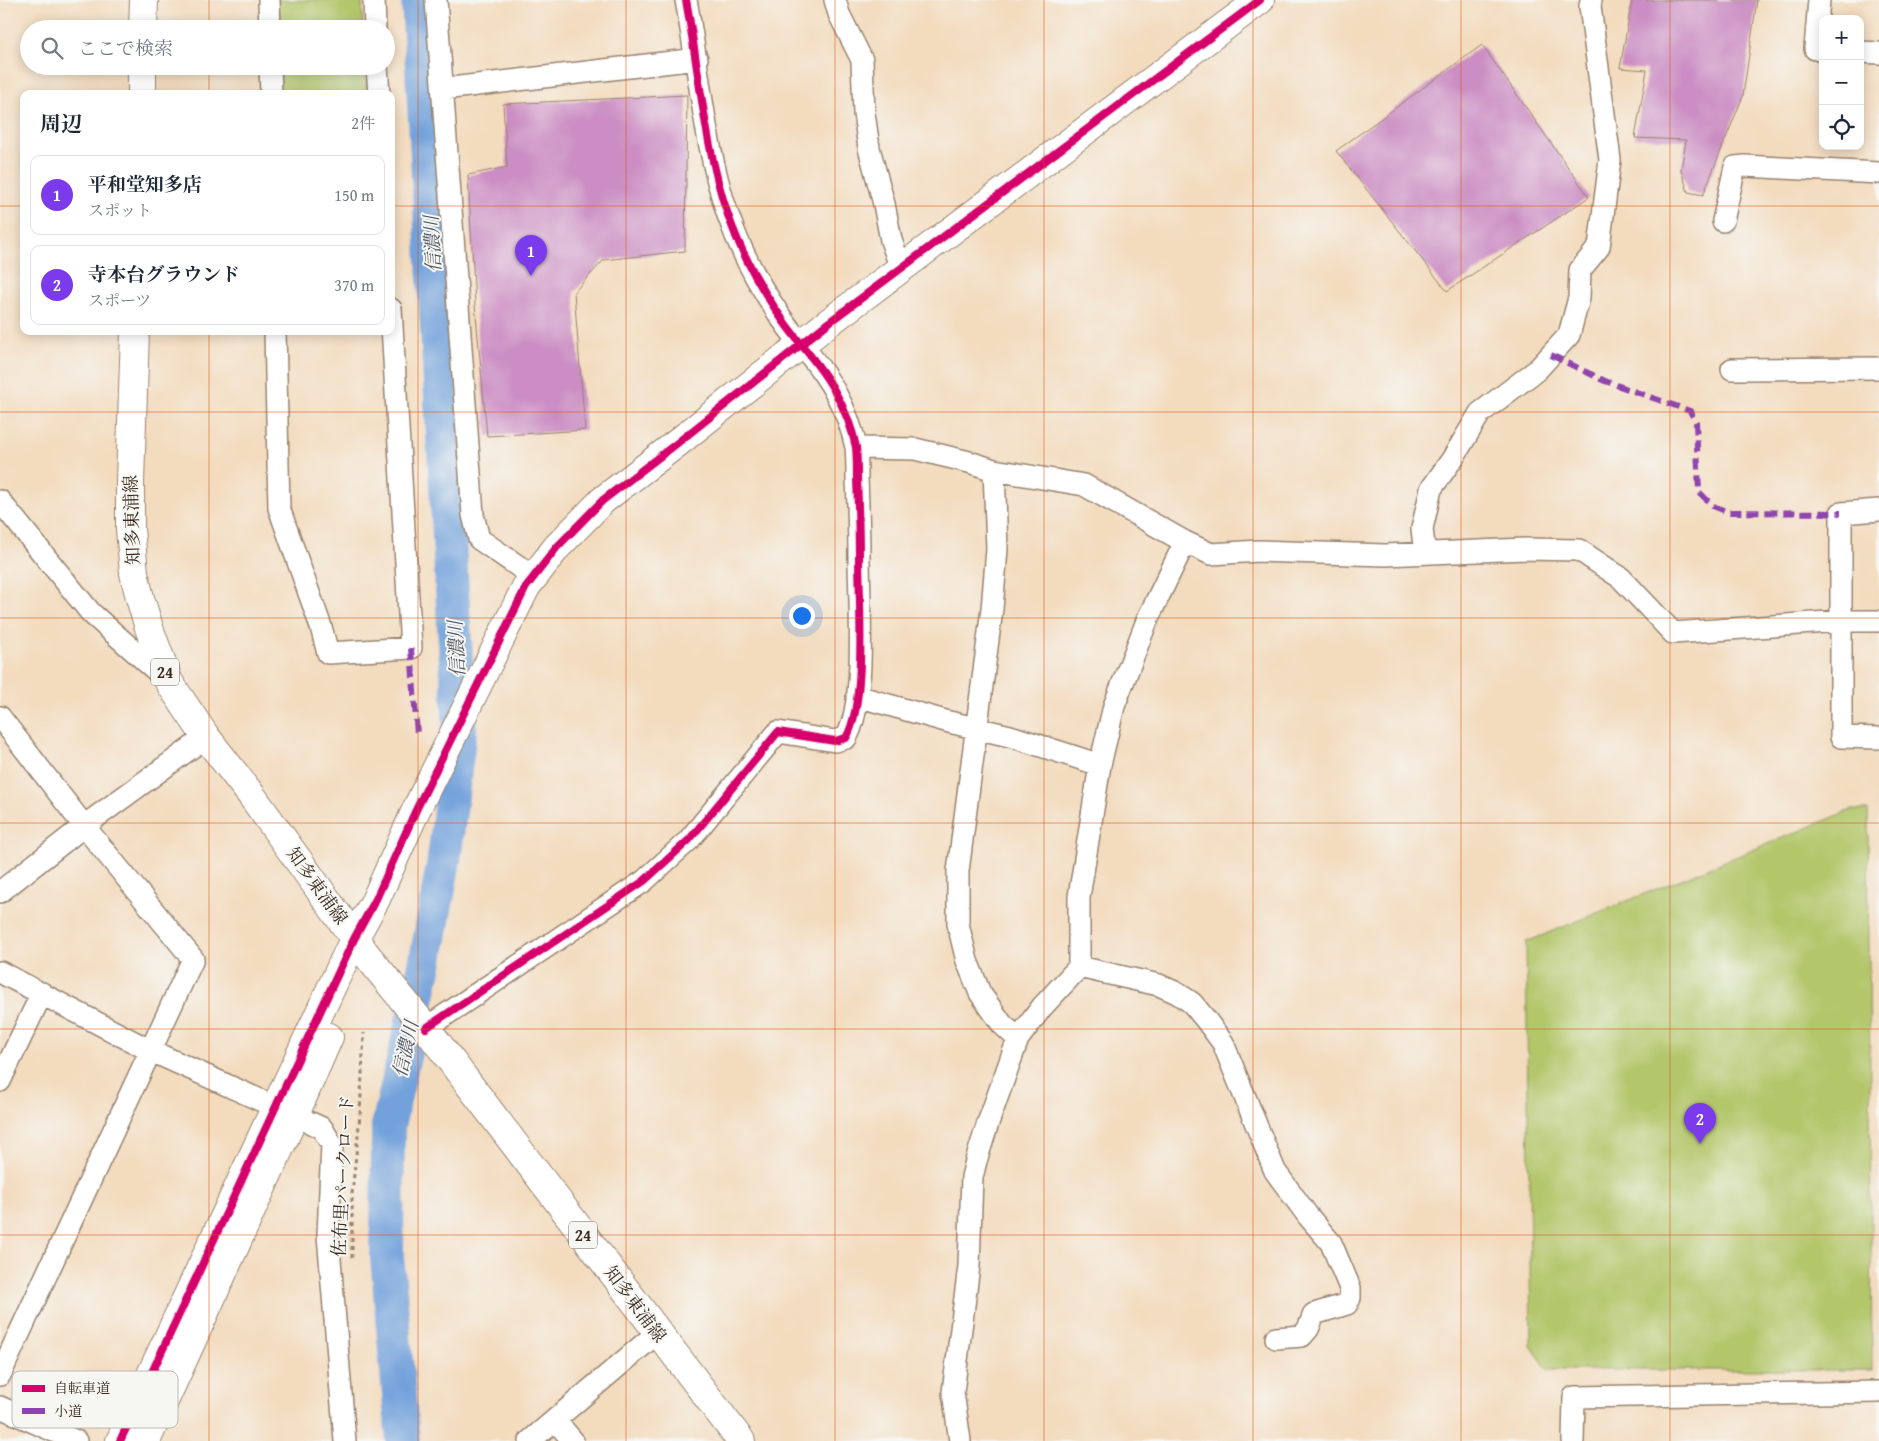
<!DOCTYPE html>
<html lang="ja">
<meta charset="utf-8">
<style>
:root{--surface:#fff;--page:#f6f6f7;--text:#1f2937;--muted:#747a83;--line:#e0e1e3;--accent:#7c3aed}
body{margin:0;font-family:"Gentium Book Plus","Noto Serif JP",serif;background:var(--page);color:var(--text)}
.controls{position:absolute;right:15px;top:15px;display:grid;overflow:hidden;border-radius:10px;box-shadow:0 2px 12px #0003}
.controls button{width:45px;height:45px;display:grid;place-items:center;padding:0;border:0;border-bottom:1px solid var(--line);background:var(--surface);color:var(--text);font:25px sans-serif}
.you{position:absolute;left:801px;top:615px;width:18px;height:18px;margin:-12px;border:4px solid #fff;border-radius:50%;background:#1a73e8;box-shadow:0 0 0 8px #1a73e833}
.badge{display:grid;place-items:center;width:32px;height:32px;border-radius:50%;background:var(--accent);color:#fff;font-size:16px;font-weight:700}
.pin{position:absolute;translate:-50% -41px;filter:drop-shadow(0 1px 2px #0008)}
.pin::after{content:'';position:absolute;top:26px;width:18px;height:15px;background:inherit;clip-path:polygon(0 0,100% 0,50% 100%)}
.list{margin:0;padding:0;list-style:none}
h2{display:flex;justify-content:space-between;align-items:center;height:65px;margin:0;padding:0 20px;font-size:21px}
h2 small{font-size:16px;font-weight:400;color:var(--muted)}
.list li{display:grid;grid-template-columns:32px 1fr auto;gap:15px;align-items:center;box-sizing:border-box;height:80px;margin:0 10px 10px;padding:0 10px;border:1px solid var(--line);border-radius:10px}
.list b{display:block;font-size:19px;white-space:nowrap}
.list p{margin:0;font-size:16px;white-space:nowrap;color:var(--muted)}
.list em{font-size:16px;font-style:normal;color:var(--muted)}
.icon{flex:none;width:28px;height:28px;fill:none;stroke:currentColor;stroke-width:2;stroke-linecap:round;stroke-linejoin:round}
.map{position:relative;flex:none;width:1879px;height:1441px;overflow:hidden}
.search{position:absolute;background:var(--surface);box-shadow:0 2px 12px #0003;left:20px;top:20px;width:375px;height:55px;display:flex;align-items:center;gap:12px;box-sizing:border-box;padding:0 18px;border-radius:28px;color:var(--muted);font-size:19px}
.panel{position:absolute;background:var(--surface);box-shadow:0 2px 12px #0003;left:20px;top:90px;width:375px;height:245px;border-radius:10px}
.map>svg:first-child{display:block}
</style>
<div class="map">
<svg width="1879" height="1441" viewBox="0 0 1879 1441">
<rect width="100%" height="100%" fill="#f6f6f2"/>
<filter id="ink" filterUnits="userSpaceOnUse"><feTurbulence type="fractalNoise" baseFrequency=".02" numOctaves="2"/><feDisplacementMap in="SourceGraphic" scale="10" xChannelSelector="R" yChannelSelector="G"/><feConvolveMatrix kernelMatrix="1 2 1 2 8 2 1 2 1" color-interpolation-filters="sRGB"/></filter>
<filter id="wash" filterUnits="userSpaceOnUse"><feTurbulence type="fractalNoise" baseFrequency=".0096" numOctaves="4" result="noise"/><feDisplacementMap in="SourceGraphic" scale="20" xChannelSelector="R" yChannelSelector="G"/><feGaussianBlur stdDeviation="1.12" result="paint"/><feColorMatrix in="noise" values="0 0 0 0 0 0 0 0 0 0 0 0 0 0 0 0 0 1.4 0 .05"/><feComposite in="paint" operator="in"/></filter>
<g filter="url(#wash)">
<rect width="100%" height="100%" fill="#f3dbbe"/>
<path fill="#b3c66a" stroke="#777844" d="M277 0H362L363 29H278Z
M278 66H366L367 94H279Z
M1851 810H1868L1872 1370H1548L1531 1346 1526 942Z"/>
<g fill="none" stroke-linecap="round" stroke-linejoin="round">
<path stroke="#72a1db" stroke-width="34" d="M403 1441 387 1257 388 1126 425 965 444 860 460 729 418 0"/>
</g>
<g id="blocks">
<path fill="#cb8dc3" d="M1632 0H1757L1743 96 1703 195 1688 192 1681 170 1686 140 1635 138 1647 70 1620 68Z
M1482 45 1589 197 1447 291 1336 151Z
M687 95 685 251 604 260 574 292 585 430 487 436 475 304 468 175 507 167 503 104Z"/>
</g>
</g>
<g filter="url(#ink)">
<use href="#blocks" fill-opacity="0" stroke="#97826e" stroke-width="1"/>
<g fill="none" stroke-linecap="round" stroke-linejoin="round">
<defs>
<path id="minor" d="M269 0 270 29
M374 0 375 29
M436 0 473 515 479 539 534 577
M835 0 839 14 862 60 864 113 869 148 884 204 891 240 901 269
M1815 49 1819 0
M1860 52 1879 53
M270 66 271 94
M377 66 379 94
M443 89 697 59
M1723 221 1735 167 1745 166 1879 173
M275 331 279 508 321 627 328 653 411 648 391 309
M1732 369 1879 368
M856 448 915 449 969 462 994 470 1084 485 1185 542 1211 554 1259 551 1385 555 1525 549 1579 550 1621 578 1673 633 1841 621H1879
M994 470 997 549 992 609 958 871V924L967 961 980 993 1002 1024 1018 1039
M0 501 91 613 169 682
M1879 510 1841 513V737L1879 738
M1425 553 1422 529 1431 489 1453 458 1480 413 1537 370 1569 335 1579 298 1580 270 1599 247 1610 160 1590 6 1591 0
M857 696 949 722 1010 736 1100 765
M0 717 84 826 193 959 0 1375
M0 892 84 826 206 737
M1079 967 1159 985 1177 993 1192 1003 1206 1020 1223 1043 1275 1171 1308 1216 1331 1243 1350 1288V1298L1347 1304 1314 1314 1308 1329 1302 1336 1276 1338
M0 972 149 1050 322 1128 332 1145 328 1235 345 1441
M426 1028 644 881 689 840 778 732 835 741 846 738C867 703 859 600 859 556 859 530 858 504 857 478 857 468 857 457 856 447 852 428 844 408 835 392 820 363 795 340 778 313 757 282 740 250 728 215 705 149 699 70 686 0
M0 1081 42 993
M0 1407 76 1441
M555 1420 573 1441
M530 1441 657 1333
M960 1441 953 1392 969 1266 972 1177 976 1161 988 1123 1018 1039 1042 1007 1079 967V897L1100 765 1114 706 1148 618 1185 542
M1573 1441 1574 1397 1879 1392"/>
<path id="tertiary" d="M120 1441 354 939 376 899 416 810 526 587 557 547 603 500 676 444 828 323 1260 0
M146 1441 294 1117 329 1037"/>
<path id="primary" d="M143 29 144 0
M142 94V66
M135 331 130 482V529L134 573 140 598 150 631 169 682 206 737 252 796 365 953 426 1028 741 1441"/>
</defs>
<use href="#minor" stroke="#97826e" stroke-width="24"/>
<use href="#tertiary" stroke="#97826e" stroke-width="30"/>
<use href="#primary" stroke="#97826e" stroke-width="30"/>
<path stroke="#97826e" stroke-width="3" stroke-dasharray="4 4" stroke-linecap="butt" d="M352 1258V1194L360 1115 364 1033"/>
<use href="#minor" stroke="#fff" stroke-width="21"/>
<use href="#tertiary" stroke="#fff" stroke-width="28"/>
<use href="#primary" stroke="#fff" stroke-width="28"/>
<path stroke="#8e44ad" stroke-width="6" stroke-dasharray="12 6" stroke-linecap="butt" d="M1551 355 1605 381 1690 411 1696 422 1699 492 1713 506 1728 512 1841 513
M411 648 417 735"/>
<defs>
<path id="cycleway" d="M426 1028 644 881 689 840 778 732 835 741 846 738C867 703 859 600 859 556 859 530 858 504 857 478 857 468 857 457 856 447 852 428 844 408 835 392 820 363 795 340 778 313 757 282 740 250 728 215 705 149 699 70 686 0
M120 1441 354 939 376 899 416 810 526 587 557 547 603 500 676 444 828 323 1260 0"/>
</defs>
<use href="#cycleway" stroke="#f6f6f2" stroke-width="11"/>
<use href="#cycleway" stroke="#d6006c" stroke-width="8"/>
</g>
</g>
<path fill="none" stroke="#d7540e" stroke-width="1" stroke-opacity="0.55" d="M209 0V29M418 0V1441M626 0V1441M835 0V1441M1044 0V1441M1253 0V1441M1461 0V1441M1670 0V1441M209 66V94M0 206H24M391 206H1879M209 331V1441M0 412H1879M0 618H1879M0 823H1879M0 1029H1879M0 1235H1879"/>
<g text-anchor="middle" stroke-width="4" stroke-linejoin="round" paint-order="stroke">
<g fill="#f6f6f2" stroke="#73675e" stroke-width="1">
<rect x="151" y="658.5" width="28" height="27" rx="4"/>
<rect x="569" y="1221.5" width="28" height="27" rx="4"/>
</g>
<g font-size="16" font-weight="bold" fill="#3b2a1e">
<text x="165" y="678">24</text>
<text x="583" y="1241">24</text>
</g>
<g font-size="18" fill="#3b2a1e" stroke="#f6f6f2">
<text transform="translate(132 520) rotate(-92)" y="6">知多東浦線</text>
<text transform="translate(317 886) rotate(54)" y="6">知多東浦線</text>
<text transform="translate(343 1176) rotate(-87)" y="6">佐布里パークロード</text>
<text transform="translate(635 1304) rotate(53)" y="6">知多東浦線</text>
</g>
<g font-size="19" font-style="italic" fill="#4e5460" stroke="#f6f6f2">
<text transform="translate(432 244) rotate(-93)" y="7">信濃川</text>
<text transform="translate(456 649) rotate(-93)" y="7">信濃川</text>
<text transform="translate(405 1049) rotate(-77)" y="7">信濃川</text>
</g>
</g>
<rect x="12" y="1371" width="166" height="57" rx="8" fill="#f6f6f2" stroke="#beb9b2" stroke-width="1"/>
<rect x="22" y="1385" width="23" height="7" fill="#d6006c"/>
<rect x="22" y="1408" width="23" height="6" fill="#8e44ad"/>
<g font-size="14" fill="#3b2a1e">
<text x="54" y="1393">自転車道</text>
<text x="54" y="1416">小道</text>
</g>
</svg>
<div class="controls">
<button>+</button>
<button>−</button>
<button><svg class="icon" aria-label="locate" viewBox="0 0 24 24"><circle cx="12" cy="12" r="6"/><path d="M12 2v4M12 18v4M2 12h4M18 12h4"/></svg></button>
</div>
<div class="you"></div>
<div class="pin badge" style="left:531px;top:276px">1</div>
<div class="pin badge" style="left:1700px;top:1144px">2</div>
<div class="search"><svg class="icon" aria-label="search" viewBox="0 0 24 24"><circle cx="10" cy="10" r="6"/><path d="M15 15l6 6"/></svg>ここで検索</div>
<section class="panel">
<h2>周辺<small>2件</small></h2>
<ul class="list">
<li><span class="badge">1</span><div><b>平和堂知多店</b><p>スポット</p></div><em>150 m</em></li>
<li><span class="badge">2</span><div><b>寺本台グラウンド</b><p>スポーツ</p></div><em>370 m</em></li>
</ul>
</section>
</div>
